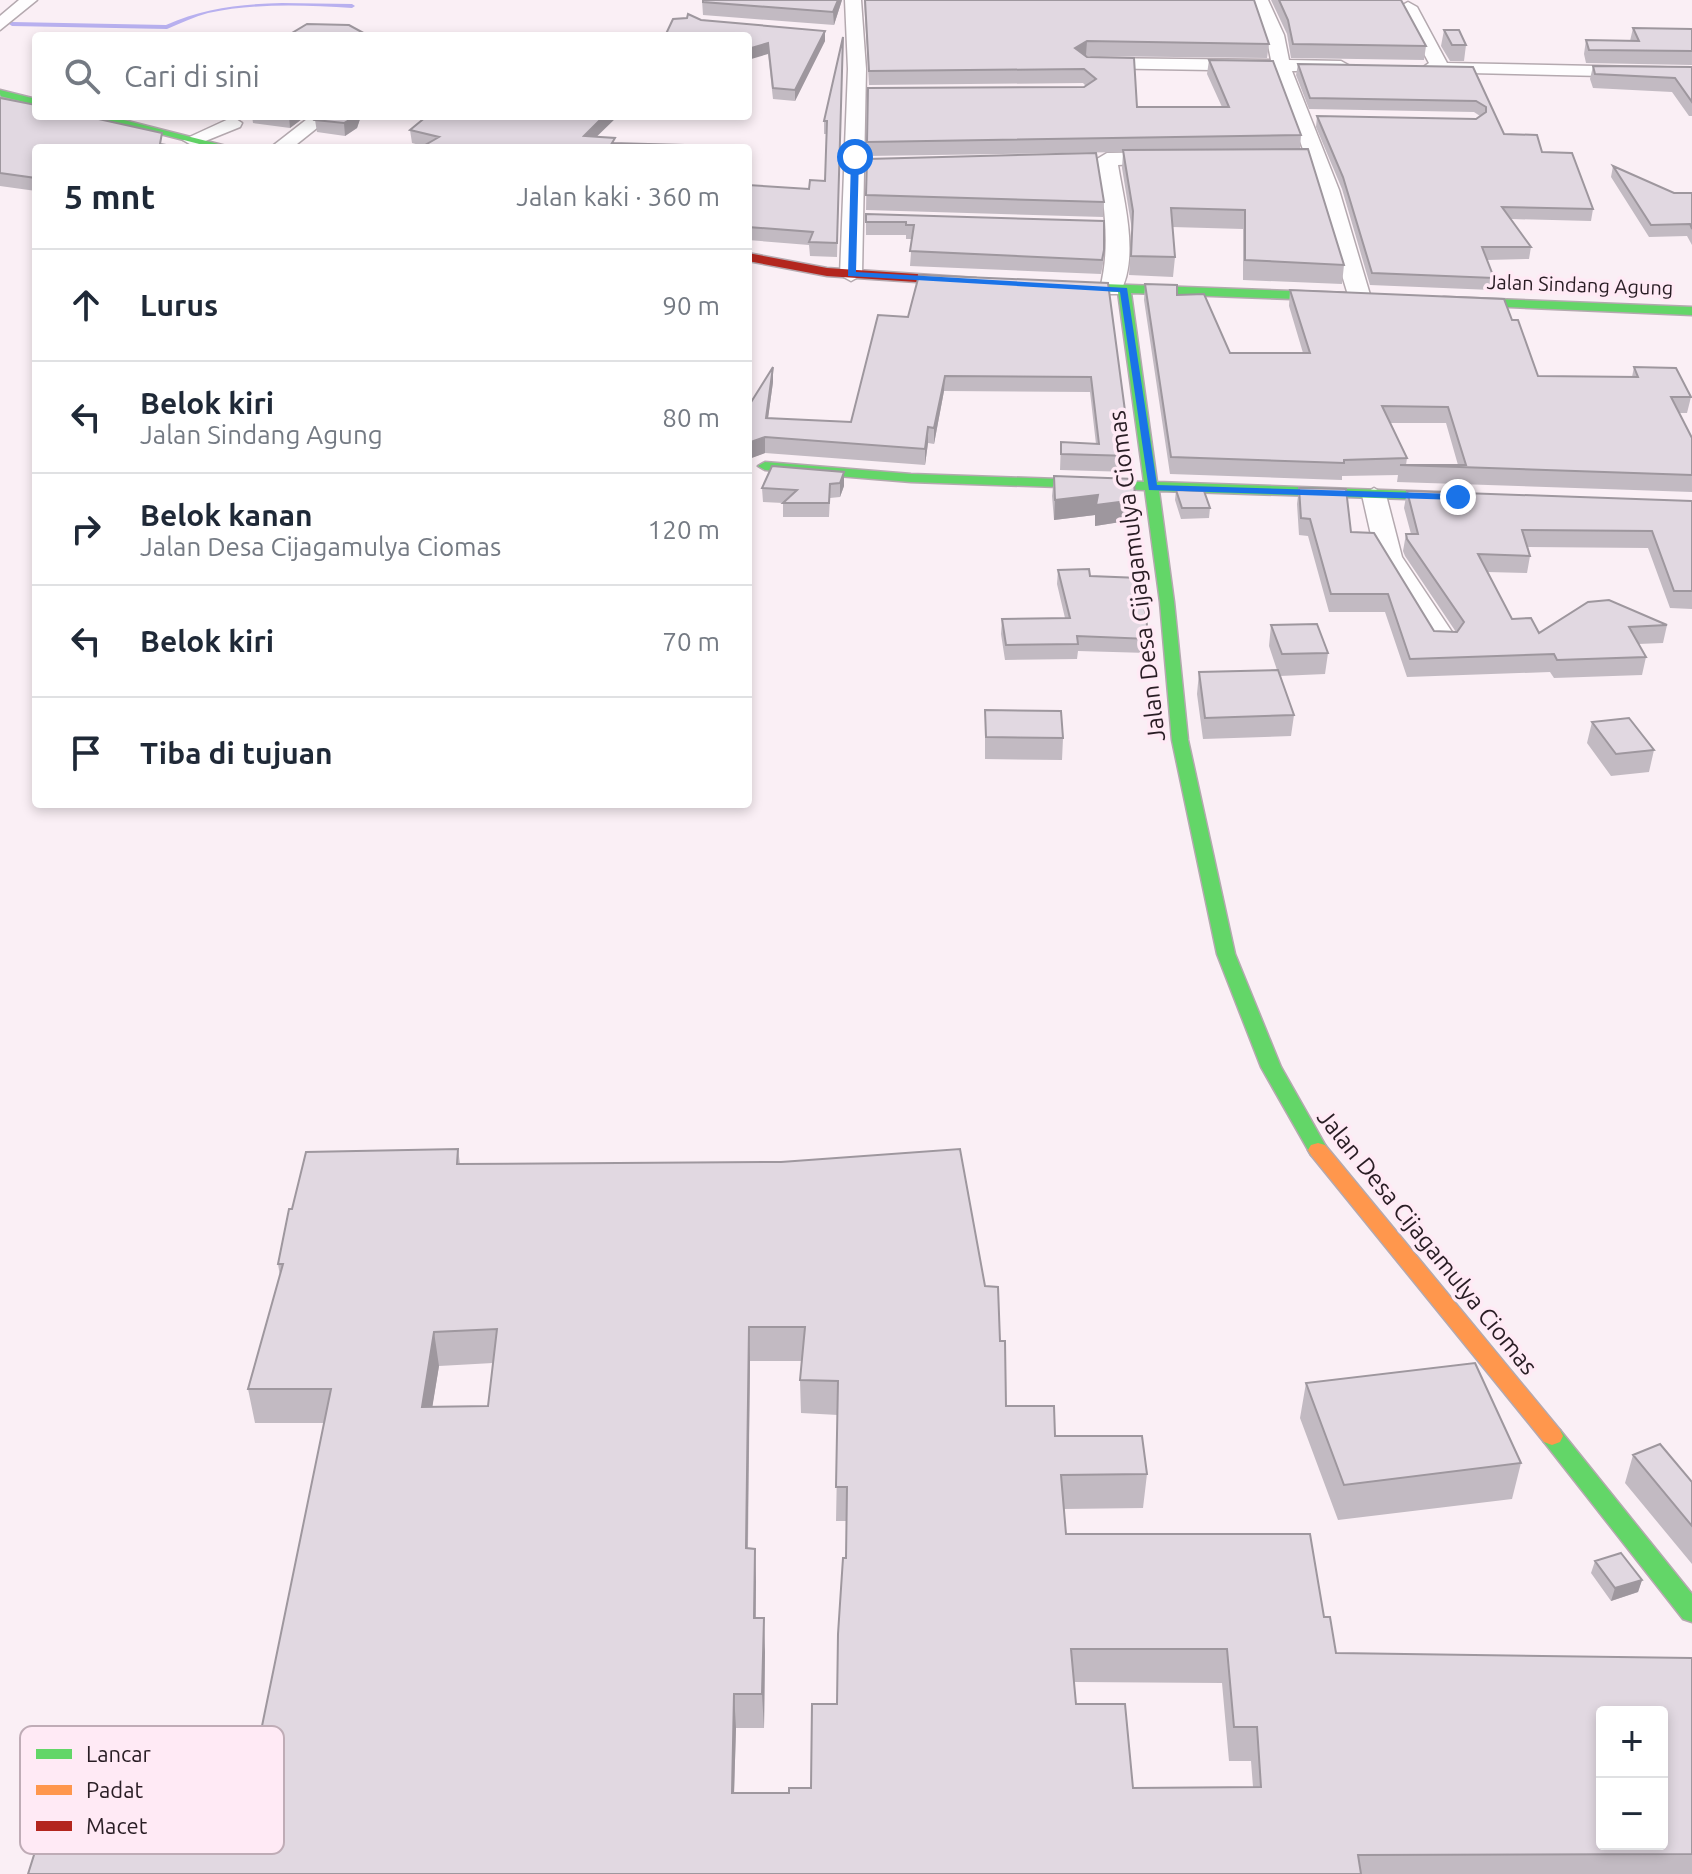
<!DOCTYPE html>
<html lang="id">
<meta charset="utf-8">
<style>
:root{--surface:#fff;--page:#f6f6f7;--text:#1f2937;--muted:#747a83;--line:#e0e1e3}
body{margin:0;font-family:Ubuntu,sans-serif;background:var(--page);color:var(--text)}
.controls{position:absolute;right:24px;bottom:24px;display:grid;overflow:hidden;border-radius:8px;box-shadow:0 4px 12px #0003}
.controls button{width:72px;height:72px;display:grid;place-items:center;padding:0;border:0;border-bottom:2px solid var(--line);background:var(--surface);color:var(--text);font:40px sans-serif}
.stop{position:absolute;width:24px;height:24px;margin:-18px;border:6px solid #1a73e8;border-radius:50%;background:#fff}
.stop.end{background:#1a73e8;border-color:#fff;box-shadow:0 2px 8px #0008}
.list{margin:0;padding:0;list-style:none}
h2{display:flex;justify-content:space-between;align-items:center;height:104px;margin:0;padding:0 32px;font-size:34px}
h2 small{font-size:26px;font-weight:400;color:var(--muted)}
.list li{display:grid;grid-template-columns:52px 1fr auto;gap:24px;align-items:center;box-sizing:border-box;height:112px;padding:0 32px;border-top:2px solid var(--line)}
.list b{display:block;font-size:30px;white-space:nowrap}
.list p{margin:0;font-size:26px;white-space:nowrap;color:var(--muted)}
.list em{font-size:26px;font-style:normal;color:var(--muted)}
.icon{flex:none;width:44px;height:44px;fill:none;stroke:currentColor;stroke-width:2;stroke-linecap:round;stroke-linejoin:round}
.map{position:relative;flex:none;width:1692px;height:1874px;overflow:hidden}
.search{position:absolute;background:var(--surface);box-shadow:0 4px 12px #0003;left:32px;top:32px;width:720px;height:88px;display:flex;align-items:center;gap:20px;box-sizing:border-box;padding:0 28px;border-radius:8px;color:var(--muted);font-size:30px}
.panel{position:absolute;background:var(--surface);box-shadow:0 4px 12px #0003;left:32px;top:144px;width:720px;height:664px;border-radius:8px}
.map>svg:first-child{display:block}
</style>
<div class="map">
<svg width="1692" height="1874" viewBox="0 0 1692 1874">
<rect width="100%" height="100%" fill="#faeff5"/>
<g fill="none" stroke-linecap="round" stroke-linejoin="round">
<path fill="#b8b0ef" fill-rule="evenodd" d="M282 3 352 4 355 6 352 8C305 5 255 3 208 13 194 17 181 23 167 29L12 26 9 24 12 22 166 25C203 8 242 4 282 3Z"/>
<defs>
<path id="street" d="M19 0H37L0 30V16Z
M845 0H861L866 69 862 275 851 281 840 275 848 69Z
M1252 0H1268L1284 35 1289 60 1341 61 1350 66 1341 71H1292L1339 190 1371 298 1368 303H1352L1349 298 1308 164H1266L1256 158 1266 152H1304L1274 71 1091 68 1082 63 1091 58 1271 60 1266 35Z
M1408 2 1417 7 1447 63 1692 68V78L1425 72 1422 68 1429 63 1399 7Z
M311 116H332L292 148H270Z
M233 117 242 123 240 127 193 146 183 140Z
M1164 152 1174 158 1171 162 1118 165C1124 202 1140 259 1119 294H1103L1100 289C1111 245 1104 203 1097 159L1107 153Z
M1374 488 1386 495 1402 557 1458 641 1454 647H1434L1376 557 1362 495Z"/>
<path id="fast" d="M0 90 36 99V105L0 96Z
M90 116H108L234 148H215Z
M1049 282 1348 293 1354 297 1348 301 1131 293 1157 482 1466 493 1473 497 1466 501 1159 491 1174 602 1188 740 1235 954 1281 1067 1328 1150 1325 1155H1311L1261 1067 1217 954 1172 740 1160 602 1145 490 911 482 765 470 758 466 765 462 911 474 1144 482 1118 292 1045 289V283Z
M1444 297 1692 307V315L1440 304V298Z
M1552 1427 1560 1430 1692 1594V1622L1683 1619 1544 1442 1541 1436 1544 1430Z"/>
<path id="slow" d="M1318 1143 1325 1145 1560 1430 1563 1436 1560 1442 1552 1445 1544 1442 1311 1155 1308 1150 1311 1145Z"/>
<path id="jam" d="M748 253 827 268 976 278 982 282 976 286 827 276 748 261Z"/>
</defs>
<use href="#street" stroke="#b4a9af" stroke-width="3"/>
<use href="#fast" stroke="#b4a9af" stroke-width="3"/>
<use href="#slow" stroke="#b4a9af" stroke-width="3"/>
<use href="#jam" stroke="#b4a9af" stroke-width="3"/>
<use href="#street" fill="#fefdfe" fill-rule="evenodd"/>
<use href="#fast" fill="#63d668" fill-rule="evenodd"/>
<use href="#slow" fill="#ff974d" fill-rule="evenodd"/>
<use href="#jam" fill="#b3261e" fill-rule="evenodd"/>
</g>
<path fill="#c2bac2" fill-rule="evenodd" d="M702 0H842L834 25 703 15Z
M864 0H1254L1269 44 1267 58 1085 56 1137 107H1222L1207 74 1209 60 1301 135 1300 149 1344 265 1342 284 1243 280V229L1172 227 1175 257 1173 277 1129 275 1132 230 1122 168 1123 152 867 156 868 88 1084 87 1086 86 1083 83 869 85Z
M1271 0H1401L1426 46 1424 60 1291 58 1287 34Z
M687 18 701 20 825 41 795 101 773 99 768 54Z
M1633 28 1692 29V65L1586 63 1584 54 1586 40 1630 41Z
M1444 30 1466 45 1464 61H1450L1441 46Z
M843 37 837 257 810 256 809 245 748 240V185L809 189 825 181 827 134H824V121Z
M1298 64 1473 67 1504 134 1542 152 1593 209 1591 221 1511 219 1531 247 1529 259 1487 260 1494 278 1492 290 1370 285 1342 189 1316 127 1317 116 1476 119 1480 116 1474 112 1309 109 1296 75Z
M1593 66 1692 67V116H1689L1672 92 1593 88 1590 79Z
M0 94 1 98 36 148V191L0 186Z
M252 116H306L290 128 253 123Z
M320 116H361L357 128 345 136 317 132 315 120Z
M410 130 597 136 615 143 719 146V148H420L423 146 412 143Z
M867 159 1104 202 1103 217 866 210Z
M1613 166 1674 193H1692V245L1687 236 1649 237 1611 177Z
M866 214 1104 221 1103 264 1101 274 910 266 912 239H906V235H866Z
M1108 283 1131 456 1130 472 1060 470 1061 442 1096 444 1090 392 944 391 934 444 928 443 925 465 765 453 748 459V407L773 382 768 418 851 422 908 317Z
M1145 284 1177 295 1230 353H1303L1289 306 1290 290 1512 320 1538 376 1632 377 1634 367 1691 397 1687 413H1679L1692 438V492L1397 482 1398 475 1342 476V480L1170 474 1144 300ZM1390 423H1446L1458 465H1406L1407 458Z
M844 472V486L840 497 830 498 829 517H783V503L763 502 762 488Z
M1054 476 1135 500 1133 520 1095 526V515L1054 520 1052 496Z
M1299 488 1351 532 1434 631 1456 632 1405 556 1403 551 1406 534H1411L1404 508 1407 491 1692 501V609L1670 608 1648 548 1528 547 1530 556 1527 573 1487 572 1512 619 1539 633 1667 625 1663 643 1638 644 1646 657 1642 675 1554 678 1550 672 1407 677 1385 612H1329L1308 536 1299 535 1297 504Z
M1176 490 1210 508 1209 518 1181 519 1175 500Z
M1058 570 1090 576 1149 639 1148 653 1078 651 1077 659 1005 660 1001 634 1002 619 1065 618 1057 584Z
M1271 625 1328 653 1325 674 1280 676 1294 715 1291 736 1203 739 1197 694 1199 672 1277 670 1269 646Z
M985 710 1063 738 1062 760 985 759Z
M1592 722 1654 750 1649 772 1611 776 1587 743Z
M458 1149 460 1164 985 1286 1000 1341 1006 1406 1055 1436 1147 1474 1143 1508 1064 1509 1066 1534 1324 1617 1336 1653 1692 1658V1874H28L262 1726 324 1423H255L248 1389 280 1276 278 1264 292 1209ZM750 1361H802L800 1380 801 1413 838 1415 836 1521H847L846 1558 837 1704 811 1788 789 1793H734L736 1728H764L765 1652 756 1618 755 1549 748 1548ZM493 1363 488 1406 432 1407 439 1366ZM1074 1682 1222 1683 1229 1761H1251L1253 1787 1133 1788 1076 1704Z
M1306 1383 1521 1463 1512 1499 1338 1520 1300 1418Z
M1633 1455 1692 1482V1564L1625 1483Z
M1595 1561 1642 1580 1638 1592 1611 1601 1591 1573Z"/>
<path fill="#9e979e" d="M838 0H842L834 25 833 12Z
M825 31V41L795 101V90Z
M1087 41 1086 55 1074 62 1075 48Z
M768 43V54L748 60V49Z
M289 116H306L290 128Z
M356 116H361L357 128 345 136 344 123Z
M604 116H618L585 148 584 136Z
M773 367V382L766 433V418Z
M945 376 944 391 934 444V428Z
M928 427V443L925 465V449Z
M765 437V453L749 459V443Z
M844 472V486L840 497V483Z
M1098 495 1135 500 1133 520 1095 526V515L1054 520 1055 500Z
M749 1327 750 1361 747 1582 746 1548Z
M434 1332 439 1366 427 1440 422 1407Z
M755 1549 756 1582 755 1652 754 1618Z
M1642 1580 1638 1592 1611 1601 1615 1588Z
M764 1618 765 1652 764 1728 762 1694Z
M734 1694 736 1728 733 1827 732 1793Z"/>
<path fill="#e1d8e1" stroke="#9e979e" stroke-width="2" fill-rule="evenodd" d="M703 0H838L833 12 703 2Z
M865 0H1254L1269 44 1087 41 1075 48 1087 57 1134 58 1137 107H1229L1209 60 1273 61 1301 135 867 142 868 88 1084 87 1096 79 1084 69 869 71Z
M1279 0H1401L1426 46 1293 44 1288 20Z
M688 14 701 20 825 31 795 90 773 88 768 43 748 49V36H665L673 19 687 18Z
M307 24 349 25 369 36H287Z
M1633 28 1692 29V51L1589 50 1586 40 1639 41Z
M1444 30H1459L1466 45H1452Z
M843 37 837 243 809 242 813 232 748 227V185L809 189 810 180 825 181 827 121H824Z
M1298 64 1473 67 1504 134 1537 135 1542 152 1572 153 1593 209 1502 207 1531 247H1482L1494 278 1372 273 1343 177 1317 116 1476 119 1486 112V107L1476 101 1310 98Z
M1593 66 1692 67V102L1675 78 1595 74Z
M0 98 36 105V116H85L162 133 160 144 185 148H36V178L0 173Z
M320 116H356L344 123 315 120Z
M427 116H604L584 136 615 138 612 143 719 146 717 148H420L439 137 410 130Z
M1308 149 1344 265 1245 260V210L1171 208 1175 257 1131 256 1133 211 1123 150Z
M1096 153 1104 202 866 195 867 159Z
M1613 166 1674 193H1692V229L1690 224 1651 225Z
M866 214 1104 221V250L1102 260 910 251 914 225H906V222H866Z
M919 275 1108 283 1131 456 1061 454V442L1099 444 1091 377 945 376 934 428 928 427 925 449 765 437 748 443V407L773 367 766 418 851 422 878 315 908 317Z
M1145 284 1177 285V295L1204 294 1230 353H1310L1290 290 1504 299 1512 320H1518L1538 376 1638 377 1634 367 1676 368 1691 397H1671L1692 438V475L1400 465H1466L1448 407 1382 406 1407 458 1344 460V463L1171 457Z
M772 466 844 472 840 483 830 484 829 503H783L797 490 762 488Z
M1054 476 1134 479 1135 500 1096 505 1098 495 1055 500Z
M1299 488 1346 489 1351 532 1374 533 1434 631 1457 632 1464 622 1407 539 1406 534H1418L1407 491 1692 501V591H1674L1652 531 1522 530 1530 556 1478 554 1512 619 1531 618 1539 633 1588 602 1609 600 1667 625 1629 627 1646 657 1557 660 1554 654 1410 659 1388 594H1331L1310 519 1301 518Z
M1176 490 1204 491 1210 508H1182Z
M1089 569 1090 576 1140 578 1149 639 1077 636 1078 644 1006 645 1002 619 1070 618 1058 570Z
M1317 624 1328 653 1282 654 1271 625Z
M1278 670 1294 715 1205 718 1199 672Z
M985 710 1061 711 1063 738 986 737Z
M1629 718 1654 750 1616 754 1592 722Z
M458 1149 457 1164 781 1162 960 1149 985 1286 998 1287 1000 1341H1005L1006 1406H1054L1055 1436H1142L1147 1474 1061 1475 1066 1534H1310L1324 1617H1330L1336 1653 1692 1658V1854L1358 1855 1361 1874H28L74 1728 262 1726 331 1389H248L283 1264H278L289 1209H292L306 1152ZM749 1327H805L800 1380 838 1381 836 1487H847L846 1558H843L838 1634 837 1704H812L811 1788H789V1793H732L734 1694H762L764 1618H754L755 1549 746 1548ZM497 1329 488 1406 422 1407 434 1332ZM1071 1649H1227L1234 1727H1257L1261 1787 1133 1788 1125 1704H1076ZM1602 1712H1662V1844H1602Z
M1475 1363 1521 1463 1344 1485 1306 1383Z
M1660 1444 1692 1482V1526L1633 1455Z
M1621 1553 1642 1580 1615 1588 1595 1561Z"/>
<path fill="#1a73e8" d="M855 154 859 157 856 272 1127 288 1157 485 1458 494 1463 497 1458 500 1149 490 1120 292 848 276 851 157Z"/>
<g text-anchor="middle" stroke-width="7" stroke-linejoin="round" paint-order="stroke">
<g font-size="20" fill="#291d24" stroke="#ffeaf5">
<text transform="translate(1580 285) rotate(2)" y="7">Jalan Sindang Agung</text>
</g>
<g font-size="24" fill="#291d24" stroke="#ffeaf5">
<text transform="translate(1137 576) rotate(-97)" y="8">Jalan Desa Cijagamulya Ciomas</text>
<text transform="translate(1427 1242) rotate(51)" y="8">Jalan Desa Cijagamulya Ciomas</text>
</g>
</g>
<rect x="20" y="1726" width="264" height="128" rx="12" fill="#ffeaf5" stroke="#bfacb6" stroke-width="2"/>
<rect x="36" y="1749" width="36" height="10" fill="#63d668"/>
<rect x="36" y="1785" width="36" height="10" fill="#ff974d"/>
<rect x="36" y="1821" width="36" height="10" fill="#b3261e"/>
<g font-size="22" fill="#291d24">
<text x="86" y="1762">Lancar</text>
<text x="86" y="1798">Padat</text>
<text x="86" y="1834">Macet</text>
</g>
</svg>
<div class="controls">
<button>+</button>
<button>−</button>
</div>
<div class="stop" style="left:855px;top:157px"></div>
<div class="stop end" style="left:1458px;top:497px"></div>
<div class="search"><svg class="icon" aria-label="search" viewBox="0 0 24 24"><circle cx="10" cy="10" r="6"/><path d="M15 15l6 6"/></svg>Cari di sini</div>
<section class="panel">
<h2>5 mnt<small>Jalan kaki · 360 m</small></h2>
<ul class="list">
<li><svg class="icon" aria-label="ahead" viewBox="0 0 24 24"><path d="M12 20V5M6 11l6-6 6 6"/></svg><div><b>Lurus</b></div><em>90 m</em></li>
<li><svg class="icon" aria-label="left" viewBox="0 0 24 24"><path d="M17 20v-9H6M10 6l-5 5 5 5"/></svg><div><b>Belok kiri</b><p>Jalan Sindang Agung</p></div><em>80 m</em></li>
<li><svg class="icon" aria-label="right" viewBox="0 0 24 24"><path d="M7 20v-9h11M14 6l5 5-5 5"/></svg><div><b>Belok kanan</b><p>Jalan Desa Cijagamulya Ciomas</p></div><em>120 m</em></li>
<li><svg class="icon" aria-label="left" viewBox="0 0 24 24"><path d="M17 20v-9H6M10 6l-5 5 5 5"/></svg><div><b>Belok kiri</b></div><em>70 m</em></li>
<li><svg class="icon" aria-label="arrive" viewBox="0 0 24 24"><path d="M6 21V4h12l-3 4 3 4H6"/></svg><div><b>Tiba di tujuan</b></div></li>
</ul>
</section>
</div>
